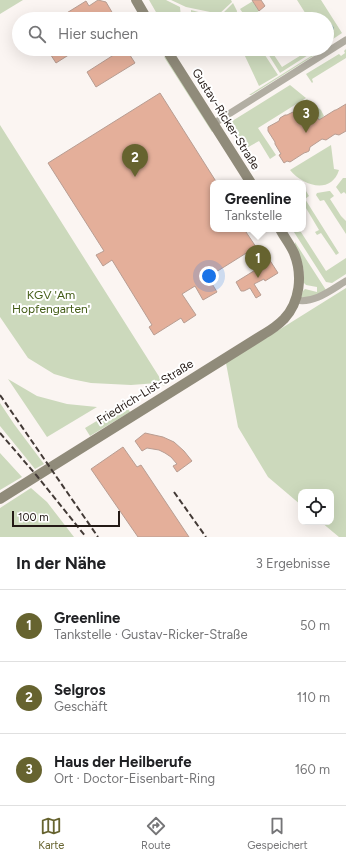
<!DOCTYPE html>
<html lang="de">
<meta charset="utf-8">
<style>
:root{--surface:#fff;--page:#f6f6f6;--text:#202124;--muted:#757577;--line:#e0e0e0;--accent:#66632f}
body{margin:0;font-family:Figtree,sans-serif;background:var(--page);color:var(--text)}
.controls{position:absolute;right:12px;bottom:12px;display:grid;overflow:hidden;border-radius:8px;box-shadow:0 4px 16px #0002}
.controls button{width:36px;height:36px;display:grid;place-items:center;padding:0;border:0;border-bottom:1px solid var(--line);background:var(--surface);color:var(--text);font:20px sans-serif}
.scale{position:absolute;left:12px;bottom:10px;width:108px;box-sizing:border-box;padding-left:4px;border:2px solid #241a16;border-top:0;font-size:11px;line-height:14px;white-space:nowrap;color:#241a16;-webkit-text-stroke:3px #fff;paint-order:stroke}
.you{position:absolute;left:209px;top:276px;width:14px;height:14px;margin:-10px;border:3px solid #fff;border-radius:50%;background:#1a73e8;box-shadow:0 0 0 6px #1a73e833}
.badge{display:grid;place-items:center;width:26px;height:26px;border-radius:50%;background:var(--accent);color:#fff;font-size:13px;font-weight:700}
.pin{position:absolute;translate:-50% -33px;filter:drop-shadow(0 1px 2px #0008)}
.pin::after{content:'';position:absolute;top:21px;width:14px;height:12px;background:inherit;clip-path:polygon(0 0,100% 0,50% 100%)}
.popup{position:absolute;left:210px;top:180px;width:96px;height:52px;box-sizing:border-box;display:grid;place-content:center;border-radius:8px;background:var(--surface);filter:drop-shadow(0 1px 3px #0005);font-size:13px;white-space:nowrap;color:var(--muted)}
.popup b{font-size:15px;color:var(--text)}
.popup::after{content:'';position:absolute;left:50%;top:100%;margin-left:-8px;border:8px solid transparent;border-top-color:var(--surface)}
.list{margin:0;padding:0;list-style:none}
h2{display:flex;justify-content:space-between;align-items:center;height:52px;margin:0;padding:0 16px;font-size:17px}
h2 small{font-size:13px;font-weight:400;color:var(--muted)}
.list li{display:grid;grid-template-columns:26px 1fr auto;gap:12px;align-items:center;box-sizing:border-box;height:72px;padding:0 16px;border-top:1px solid var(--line)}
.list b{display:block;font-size:15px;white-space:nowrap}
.list p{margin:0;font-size:13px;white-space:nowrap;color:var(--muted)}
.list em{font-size:13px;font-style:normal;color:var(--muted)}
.icon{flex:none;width:22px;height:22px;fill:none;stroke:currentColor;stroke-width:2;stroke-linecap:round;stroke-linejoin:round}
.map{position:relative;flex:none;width:346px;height:537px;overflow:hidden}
.search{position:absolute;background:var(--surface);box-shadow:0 4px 16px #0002;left:12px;right:12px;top:12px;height:44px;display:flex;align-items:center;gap:10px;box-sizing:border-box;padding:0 14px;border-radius:22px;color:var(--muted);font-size:15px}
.sheet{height:268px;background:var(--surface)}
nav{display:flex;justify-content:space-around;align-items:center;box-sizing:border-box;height:56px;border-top:1px solid var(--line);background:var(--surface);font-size:11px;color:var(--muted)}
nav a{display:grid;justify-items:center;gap:2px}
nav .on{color:var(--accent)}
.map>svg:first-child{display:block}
</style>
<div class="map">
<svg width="346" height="537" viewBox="0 0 346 537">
<rect width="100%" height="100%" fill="#fbf5f2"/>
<path fill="#ccd9bc" d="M0 0H23L0 14Z
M149 0H166L180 7 181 17 191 16V10L210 15 216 18 214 19H160Z
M171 0H231L232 2 218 15 210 12 186 7Z
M297 0H321L342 33 327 43V19H309Z
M253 1 259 11 250 17 251 19H247L240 9Z
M233 3 237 11 236 19H221L219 17Z
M256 49H261L278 75 259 86 244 54Z
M265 49H270L282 67 311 49H315L316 50 280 73Z
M346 49V58L312 79 313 82 312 83 306 74 339 54 341 56 345 53 344 51Z
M316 53 315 55 251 95H249Z
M164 57 167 58 213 131 212 132Z
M290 85 306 98 258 128 276 155 270 159 259 141 243 150 227 126 229 123Z
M307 99 321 110 324 116 319 121 314 111 310 110 303 114 297 105Z
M0 125 165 386 157 383 131 385 91 383 71 379 54 374 28 358 0 317Z
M331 145 334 169 339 170C331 195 303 186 290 170Z
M343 178H346V194L344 192 341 194 336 187Z
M303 190 306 191 309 196 305 199 339 253 336 255 321 233 317 235 315 232 319 230 303 203Z
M329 191H330L334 196 330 199 341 216 346 221V234L324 200 320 201 316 195 317 193Z
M292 229H299L326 271 346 258V274L332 283 326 282Z
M295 242 326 290 318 297 300 300 303 291 305 289 317 292V287L306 285 304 283C304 276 304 270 302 263 301 256 294 249 295 242Z
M346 288V537H339L321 522H331V492H301V505L268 477 238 427 226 363Z
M8 379 37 396 67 404 97 407 47 437Z
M0 403 14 424 44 464 35 469 0 426Z
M125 404 130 412 90 436 85 428Z
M0 453 22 477 0 490Z
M31 488 47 502 74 537H0V508Z"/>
<path fill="#93d5e1" stroke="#729da4" d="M322 17 327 19 333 27V30L330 33H327V19H318Z"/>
<path fill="#e4af9a" stroke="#b89d92" d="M98 0 106 2 116 19H57L86 1 89 6Z
M252 0H261L265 6 259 11Z
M47 49H78L56 63Z
M123 49H126L135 63 96 87 87 72Z
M160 93 217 183H213V229H244L256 247 208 277 217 292 203 300 195 286 182 294 196 315 184 323 181 318 154 335 149 327 152 325 112 260 103 266 96 255 104 251 48 163Z
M346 104V131L339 135 335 134 326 140 322 139 310 147 309 151 307 152 304 153 290 162 287 161 284 163 279 155 281 154 275 144V142L268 131V127L279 121 280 118 285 115H287L293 112H296L299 116 302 114 304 115 310 111 314 112 319 120 335 110H336Z
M269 259 278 273 265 281 264 279 254 284 261 295 256 298 250 288 244 291H241L236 282 257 269 256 267Z
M145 433 163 437 174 442 184 451 192 461 177 472 173 466 177 464 171 457 165 453 159 450 147 448 142 451 135 441Z
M123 447 137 467 141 465 189 537H138L91 469Z"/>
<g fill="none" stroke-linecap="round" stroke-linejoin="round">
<path stroke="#b2aea3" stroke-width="7" d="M213 124 346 40
M296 300C314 304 331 290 346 281"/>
<path stroke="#908b7a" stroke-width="10" d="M136 0 147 19
M166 49 251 183
M0 499 264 334C271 330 278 325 284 319 300 302 303 275 294 253 290 244 284 237 280 229"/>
<path stroke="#433a36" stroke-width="2" stroke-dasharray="6 3" stroke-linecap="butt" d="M0 395 98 537
M0 433 37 476 86 537
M174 492 206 537"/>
</g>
<g text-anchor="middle" stroke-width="4" stroke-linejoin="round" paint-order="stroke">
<g font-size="12" fill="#241a16" stroke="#fff">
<text transform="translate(226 119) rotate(58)" y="4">Gustav-Ricker-Straße</text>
<text transform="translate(145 392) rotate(-32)" y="4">Friedrich-List-Straße</text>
</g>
<g font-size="12" fill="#435c16" stroke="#fff">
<text x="51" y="299">KGV 'Am<tspan x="51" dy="14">Hopfengarten'</tspan></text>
</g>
</g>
</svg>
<div class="controls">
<button><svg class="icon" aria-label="locate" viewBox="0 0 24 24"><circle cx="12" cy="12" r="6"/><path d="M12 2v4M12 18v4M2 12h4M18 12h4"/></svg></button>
</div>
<div class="scale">100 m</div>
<div class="you"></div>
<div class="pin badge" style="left:258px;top:278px">1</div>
<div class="popup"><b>Greenline</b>Tankstelle</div>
<div class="pin badge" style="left:135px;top:177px">2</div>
<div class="pin badge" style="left:306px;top:133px">3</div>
<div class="search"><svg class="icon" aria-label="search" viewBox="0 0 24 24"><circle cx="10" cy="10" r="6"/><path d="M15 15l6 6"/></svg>Hier suchen</div>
</div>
<section class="sheet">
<h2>In der Nähe<small>3 Ergebnisse</small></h2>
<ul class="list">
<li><span class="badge">1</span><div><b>Greenline</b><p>Tankstelle · Gustav-Ricker-Straße</p></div><em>50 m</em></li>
<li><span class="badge">2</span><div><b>Selgros</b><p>Geschäft</p></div><em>110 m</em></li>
<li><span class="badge">3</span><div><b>Haus der Heilberufe</b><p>Ort · Doctor-Eisenbart-Ring</p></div><em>160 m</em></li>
</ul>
</section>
<nav>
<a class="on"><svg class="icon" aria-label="map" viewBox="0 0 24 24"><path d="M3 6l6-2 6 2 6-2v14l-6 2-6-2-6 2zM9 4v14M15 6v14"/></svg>Karte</a>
<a><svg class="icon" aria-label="directions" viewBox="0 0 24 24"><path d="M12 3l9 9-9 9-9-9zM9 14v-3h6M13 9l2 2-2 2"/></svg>Route</a>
<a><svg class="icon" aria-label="saved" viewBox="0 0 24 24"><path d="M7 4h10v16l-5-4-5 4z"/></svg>Gespeichert</a>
</nav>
